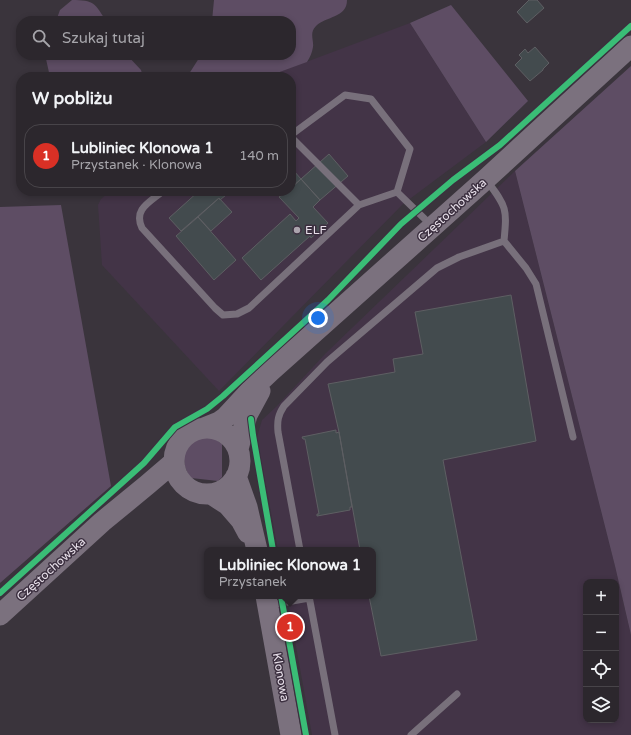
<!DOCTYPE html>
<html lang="pl">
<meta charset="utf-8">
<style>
:root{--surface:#2c272d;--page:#383339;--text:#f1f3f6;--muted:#a6a5aa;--line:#484449;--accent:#d93025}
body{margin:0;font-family:"Varela Round",sans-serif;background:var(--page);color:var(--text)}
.controls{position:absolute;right:12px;bottom:12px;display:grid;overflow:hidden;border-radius:8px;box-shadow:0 2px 6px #0003}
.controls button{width:36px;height:36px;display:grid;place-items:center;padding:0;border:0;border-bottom:1px solid var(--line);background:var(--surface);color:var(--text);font:20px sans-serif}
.you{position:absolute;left:318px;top:318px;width:14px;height:14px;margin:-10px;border:3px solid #fff;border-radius:50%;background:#1a73e8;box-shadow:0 0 0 6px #1a73e833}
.badge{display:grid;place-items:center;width:26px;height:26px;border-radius:50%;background:var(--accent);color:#fff;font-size:13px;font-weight:700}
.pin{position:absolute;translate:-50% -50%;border:2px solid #fff;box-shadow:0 1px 4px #0006}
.popup{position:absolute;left:204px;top:547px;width:172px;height:52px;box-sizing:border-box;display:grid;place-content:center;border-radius:8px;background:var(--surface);filter:drop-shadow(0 1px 3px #0005);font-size:13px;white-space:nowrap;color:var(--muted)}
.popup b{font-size:15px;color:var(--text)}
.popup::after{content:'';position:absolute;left:50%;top:100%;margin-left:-8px;border:8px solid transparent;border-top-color:var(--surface)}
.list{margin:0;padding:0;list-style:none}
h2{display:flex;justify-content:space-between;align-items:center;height:52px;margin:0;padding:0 16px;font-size:17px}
h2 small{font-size:13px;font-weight:400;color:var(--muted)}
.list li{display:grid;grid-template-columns:26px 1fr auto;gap:12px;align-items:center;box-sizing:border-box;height:64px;margin:0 8px 8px;padding:0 8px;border:1px solid var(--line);border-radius:16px}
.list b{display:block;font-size:15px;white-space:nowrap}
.list p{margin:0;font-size:13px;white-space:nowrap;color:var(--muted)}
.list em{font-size:13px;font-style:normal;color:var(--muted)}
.icon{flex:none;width:22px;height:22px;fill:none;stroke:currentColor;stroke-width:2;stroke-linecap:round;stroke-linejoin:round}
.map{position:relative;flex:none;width:631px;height:735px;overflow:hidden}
.search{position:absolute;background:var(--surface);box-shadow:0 2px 6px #0003;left:16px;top:16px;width:280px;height:44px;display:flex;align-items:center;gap:10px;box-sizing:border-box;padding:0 14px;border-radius:16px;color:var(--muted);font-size:15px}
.panel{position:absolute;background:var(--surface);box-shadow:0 2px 6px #0003;left:16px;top:72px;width:280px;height:124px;border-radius:16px}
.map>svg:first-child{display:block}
</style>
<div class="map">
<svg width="631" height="735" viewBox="0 0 631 735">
<rect width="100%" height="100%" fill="#3a343c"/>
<path fill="#433447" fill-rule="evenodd" d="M410 23 486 142 403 204 219 391 102 265 98 205 101 199 110 191H291V77H266Z
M515 171 615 566 631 635V735H312L287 596H373V550H278L257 437 262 420 277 406 326 353ZM586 582H616V720H586Z"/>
<path fill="#5e4d64" d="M72 0C94 0 95 3 106 21H56L60 10Z
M214 0H347C347 18 326 16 316 26 309 33 314 40 313 47 312 53 310 57 307 62L266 77H187L201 55H291V21H212Z
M451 5 528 101 486 142 410 23Z
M47 55H127L141 70 143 77H50L46 59Z
M631 66V635L615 566 515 171Z
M61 205 111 486 0 583V207Z
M207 437 215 439 222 444V477L218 481 191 478C181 466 181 446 197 439 200 438 204 438 207 437Z"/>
<path fill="#434b4e" stroke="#5e5f63" d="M529 0H537L544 8 527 23 517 12Z
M535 47 549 63 543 69V70L530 81 515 65 522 58 519 55 525 49 528 53Z
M329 154 348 176 320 200 301 179Z
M291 171H294L301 179 291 188Z
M301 179 320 200 313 207 328 223 311 238 310 236 261 280 242 258 290 214 296 221 299 218 279 197 287 191H291V188Z
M199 191 226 192 224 194 226 195 220 200 219 198 181 231 169 218Z
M219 198 232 212 211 231 198 217Z
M198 217 236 260 214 280 176 236Z
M511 295 536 441 443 460 477 640 381 656 369 596H373V550H360L339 432 328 384 395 372 393 359 423 354 415 312Z
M336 430V433L339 432 352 507H350V510L317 516V514H319L305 439H303L302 437Z"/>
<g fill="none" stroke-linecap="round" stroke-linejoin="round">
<path stroke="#78707b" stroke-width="7" d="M291 135 345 95 371 99 410 149 397 192 431 225
M291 137 359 205
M163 191C150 202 133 209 142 228L215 308 223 315 237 314 249 308 359 205 397 192
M504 241 526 268 536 284 573 437
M300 550 278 432C277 421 278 415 284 406L327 362 437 268 459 257 504 241C507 209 507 207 487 181
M309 596 335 735
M270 605 309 598
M411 735 457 694"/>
<path stroke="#7b717e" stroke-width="21" d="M204 428 219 422 226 417 251 390 271 371 486 179 631 46
M174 461a33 33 0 1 1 66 0a33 33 0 1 1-66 0Z
M238 449 247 415 260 391
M236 476 247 507 257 550
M211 494 228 505 241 520 248 533
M266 596 291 735
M0 615 102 522 147 485 174 462"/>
<defs>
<path id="cycleway" d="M251 419 253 435 273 550
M0 593 144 463 175 427 207 409 223 396 328 300 401 224 453 180 500 145 631 26
M281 596 306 735"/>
</defs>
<use href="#cycleway" stroke="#3c3040" stroke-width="8"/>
<use href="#cycleway" stroke="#3abd76" stroke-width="6"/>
</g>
<circle fill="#aba4ad" stroke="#3c3040" stroke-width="1.5" cx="297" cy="230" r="4"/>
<g text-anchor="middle" stroke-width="3" stroke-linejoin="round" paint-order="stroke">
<g font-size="12" fill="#e8e0ea" stroke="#3c3040">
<text transform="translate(452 210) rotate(-42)" y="4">Częstochowska</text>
<text transform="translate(51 569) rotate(-42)" y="4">Częstochowska</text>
<text transform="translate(281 677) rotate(80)" y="4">Klonowa</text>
</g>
<g font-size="12" fill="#e8e0ea" stroke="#3c3040" text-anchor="start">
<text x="305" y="234">ELF</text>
</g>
</g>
</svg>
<div class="controls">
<button>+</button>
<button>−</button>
<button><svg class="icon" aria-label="locate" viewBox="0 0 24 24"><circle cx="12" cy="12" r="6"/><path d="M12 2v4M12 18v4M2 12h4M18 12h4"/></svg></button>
<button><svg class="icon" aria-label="layers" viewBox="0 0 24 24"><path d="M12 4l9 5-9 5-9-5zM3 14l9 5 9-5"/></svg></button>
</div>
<div class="you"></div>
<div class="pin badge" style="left:290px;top:627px">1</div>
<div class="popup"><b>Lubliniec Klonowa 1</b>Przystanek</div>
<div class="search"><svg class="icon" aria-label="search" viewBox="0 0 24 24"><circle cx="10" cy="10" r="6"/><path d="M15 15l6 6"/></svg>Szukaj tutaj</div>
<section class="panel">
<h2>W pobliżu<small></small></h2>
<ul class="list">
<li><span class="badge">1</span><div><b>Lubliniec Klonowa 1</b><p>Przystanek · Klonowa</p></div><em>140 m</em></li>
</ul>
</section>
</div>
